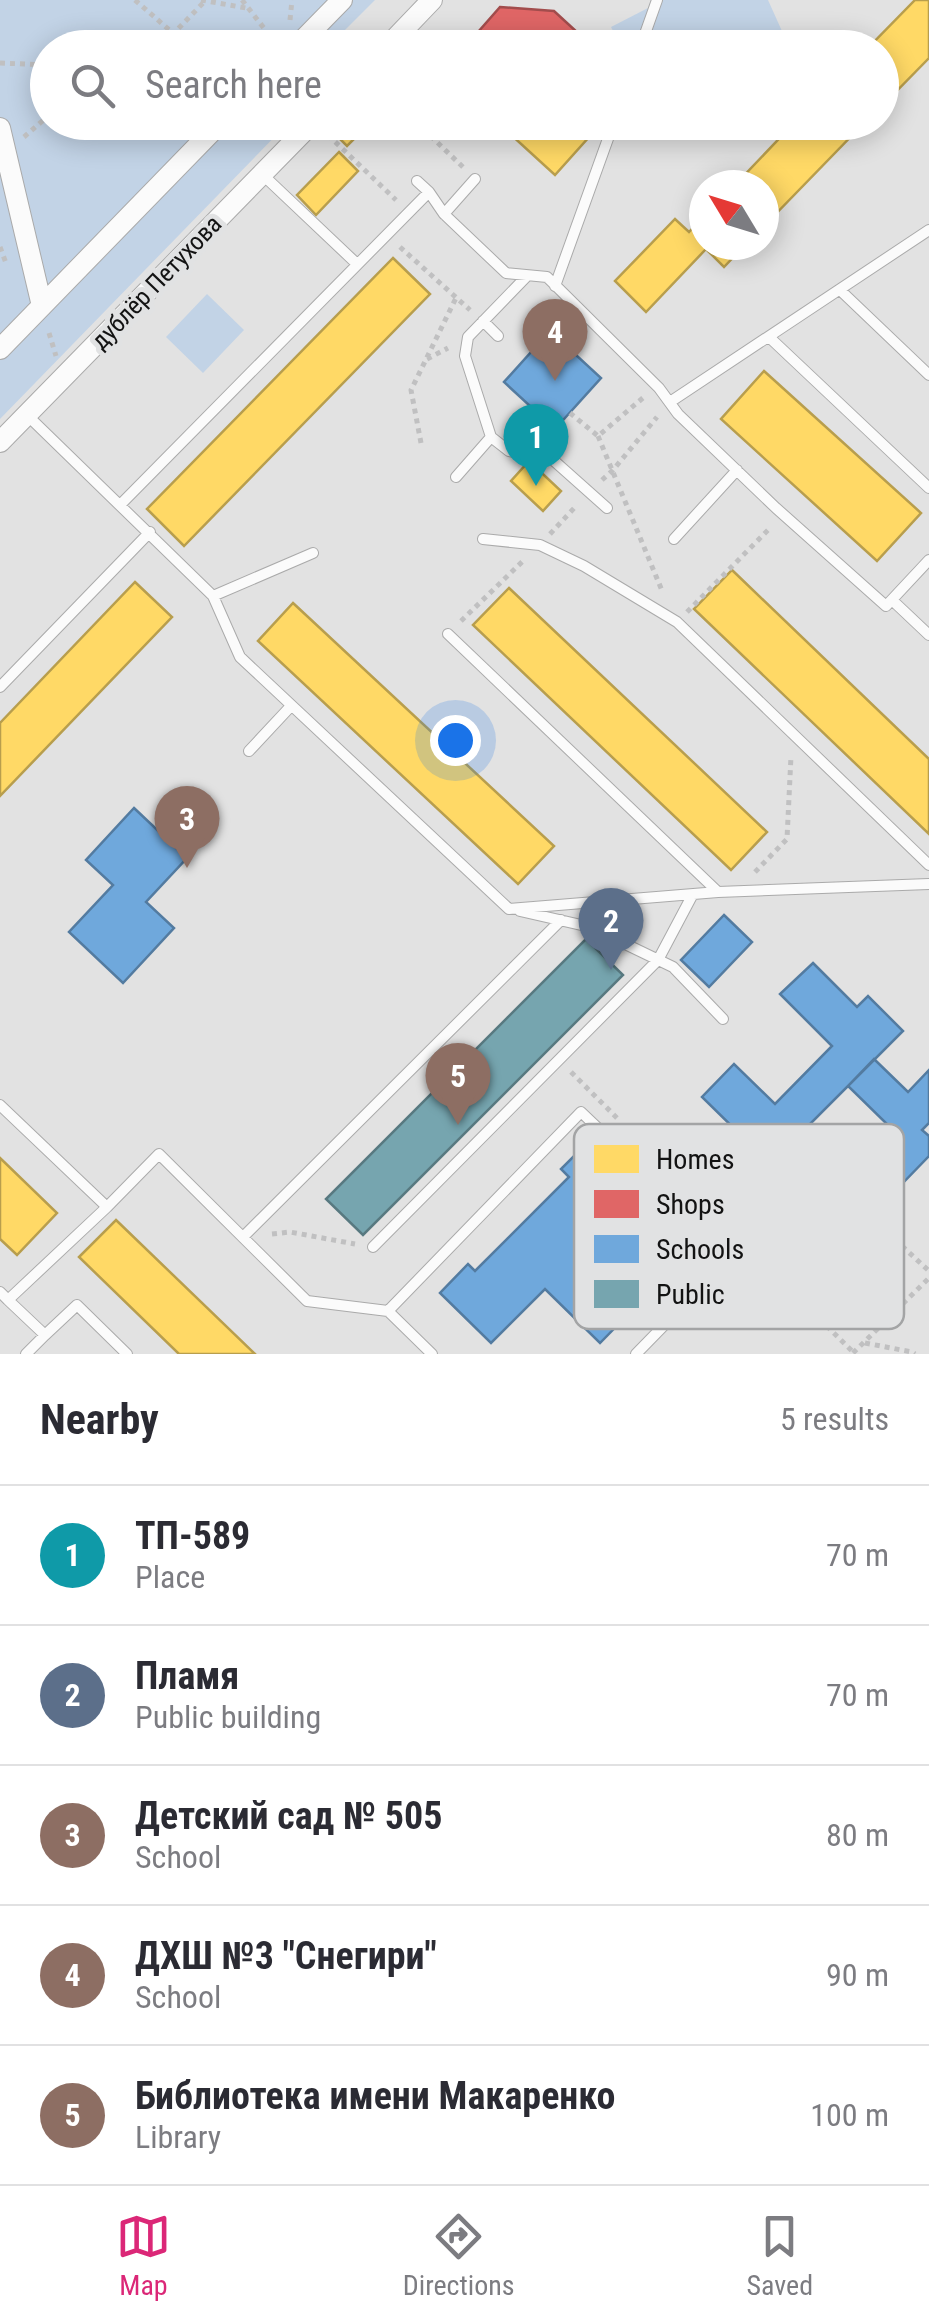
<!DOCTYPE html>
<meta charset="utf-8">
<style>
:root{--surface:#fff;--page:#f2f2f3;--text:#2b2b33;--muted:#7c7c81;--line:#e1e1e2;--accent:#db2777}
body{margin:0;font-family:"Roboto Condensed",sans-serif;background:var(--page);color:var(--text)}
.compass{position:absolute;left:689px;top:170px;width:90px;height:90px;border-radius:50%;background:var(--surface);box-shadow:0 5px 25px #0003;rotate:308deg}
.you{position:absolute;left:455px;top:740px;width:35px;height:35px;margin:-25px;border:8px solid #fff;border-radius:50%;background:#1a73e8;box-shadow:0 0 0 15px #1a73e833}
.badge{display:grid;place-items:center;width:65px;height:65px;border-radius:50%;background:var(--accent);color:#fff;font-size:32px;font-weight:700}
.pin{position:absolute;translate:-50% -82px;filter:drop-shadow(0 2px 5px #0008)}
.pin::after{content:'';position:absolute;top:52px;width:35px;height:30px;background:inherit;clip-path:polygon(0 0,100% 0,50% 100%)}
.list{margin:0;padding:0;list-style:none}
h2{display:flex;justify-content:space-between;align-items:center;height:130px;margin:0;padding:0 40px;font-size:42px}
h2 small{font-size:32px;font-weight:400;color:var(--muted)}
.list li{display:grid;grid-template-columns:65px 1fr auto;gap:30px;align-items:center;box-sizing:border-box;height:140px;padding:0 40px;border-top:2px solid var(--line)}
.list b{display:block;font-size:38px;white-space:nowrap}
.list p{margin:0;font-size:32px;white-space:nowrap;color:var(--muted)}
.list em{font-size:32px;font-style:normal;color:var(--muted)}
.icon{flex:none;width:55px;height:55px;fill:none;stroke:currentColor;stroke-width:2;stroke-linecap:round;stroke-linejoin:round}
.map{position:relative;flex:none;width:929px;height:1354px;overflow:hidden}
.search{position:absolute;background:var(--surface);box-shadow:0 5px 25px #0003;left:30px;right:30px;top:30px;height:110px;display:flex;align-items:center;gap:25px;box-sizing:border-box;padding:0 35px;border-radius:55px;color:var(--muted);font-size:38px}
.sheet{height:830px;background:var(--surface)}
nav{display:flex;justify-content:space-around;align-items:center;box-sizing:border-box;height:140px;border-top:2px solid var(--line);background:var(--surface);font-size:28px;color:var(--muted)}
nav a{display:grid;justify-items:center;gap:5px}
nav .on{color:var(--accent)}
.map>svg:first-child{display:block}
</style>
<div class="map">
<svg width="929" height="1354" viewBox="0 0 929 1354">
<rect width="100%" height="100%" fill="#e2e2e2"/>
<path fill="#c2d3e6" d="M0 0H375L345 30 348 47 48 48V122L288 123 0 419Z
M651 0H768L786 40 783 48 621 47 611 27 648 8Z
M207 294 244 330 203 373 166 337Z"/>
<path fill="#ffd966" stroke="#b89e4d" stroke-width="2.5" d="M915 0H929V58L882 106V48H868Z
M326 122H371L347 146 325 124Z
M497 122H593L598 127 555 175Z
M795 122H865L764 226V185H735Z
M339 152 358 171 316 215 297 195Z
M704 216V245H745L724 267 706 249 646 312 615 281 675 219 689 232Z
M393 258 430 294 184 546 147 509Z
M764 371 921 513 877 561 721 419Z
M534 409 547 421 526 444 512 432Z
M529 461 561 491 543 511 511 481Z
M732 570 929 759V834L694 609Z
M135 582 172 617 0 796V723Z
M509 588 767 832 731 870 473 625Z
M293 603 554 846 518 884 258 641Z
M0 1158 57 1213 17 1255 0 1239Z
M116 1220 255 1354H179L79 1257Z"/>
<path fill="#e06666" stroke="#a24d4d" stroke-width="2.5" d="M500 7 554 11 590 44 586 48H511L503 40 496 48H464Z"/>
<path fill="#6fa8dc" stroke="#537ba0" stroke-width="2.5" d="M550 331 601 378 555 429 504 382Z
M134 808 187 858 146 902 174 928 123 983 69 932 113 885 86 860Z
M724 915 752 942 709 987 681 960Z
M813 963 857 1007 868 996 903 1031 784 1150 801 1167 762 1207 723 1169 749 1143 702 1097 734 1064 775 1104 832 1046 780 994Z
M874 1059 908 1092 929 1070V1123L922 1130 929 1136V1156L898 1188 861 1153 888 1125 848 1086Z
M590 1140 643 1192 589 1246 643 1299 600 1343 545 1289 491 1343 440 1293 468 1264 475 1271 569 1177 561 1169Z"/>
<path fill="#76a5af" stroke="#587980" stroke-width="2.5" d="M586 939 623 975 363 1235 326 1199Z"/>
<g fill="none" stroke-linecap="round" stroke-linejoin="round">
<defs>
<path id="lane" d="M640 48 657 0
M263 175 357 264
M475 179 444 214 506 273 547 277 659 388 678 414 776 508 886 606 929 560
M417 181 429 192 444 214
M555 286 614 122
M840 290 929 375
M483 321 498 336
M769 337 929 488
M670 402 929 230
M27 415 213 596 313 553
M491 437 509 451 552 459 607 508
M456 477 491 437 465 356 468 337 526 277
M120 505 429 192
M483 539 540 545 584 566 677 622 929 865
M674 539 737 470
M213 596 240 657 509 909 718 892 929 884
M892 600 929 635
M448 634 718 892
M0 687 150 532
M249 751 291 706
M520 911 590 927 673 967 723 1019
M0 1105 107 1207
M243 1237 561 920
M373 1247 658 960 693 894
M0 1292 8 1300 107 1207 159 1154 307 1301 388 1311 432 1354
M8 1300 45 1335 26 1354
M388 1311 581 1112 683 1209 632 1264 676 1313 636 1354
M45 1335 77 1305 127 1354"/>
<path id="street" d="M295 48 342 0
M386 48 432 0
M0 128 42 306
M0 349 221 122
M0 442 313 122"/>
</defs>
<use href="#lane" stroke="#aaa" stroke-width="12"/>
<use href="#street" stroke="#aaa" stroke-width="22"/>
<path stroke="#c0c0c1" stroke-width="5" stroke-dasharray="5 5" stroke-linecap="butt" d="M135 0 190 48
M201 0 246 8
M242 0 274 41
M290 20 292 0
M144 48 174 33 206 0
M0 63 48 65
M416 122 465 169
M328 135 396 200
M24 137 48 116
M0 247 6 263
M400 247 470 310
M49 333 56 356
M427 359 448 348
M570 413 598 436 644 397
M598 436 663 593
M421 443 411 390 456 298
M602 480 613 470 657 417
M550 534 577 505
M687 612 771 527
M461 621 525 559
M755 872 787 839 791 756
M571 1072 620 1121
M699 1199 853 1352
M272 1234 290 1232 355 1244
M902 1246 929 1271
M865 1343 912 1352 915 1354
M853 1353 929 1278"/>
<use href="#lane" stroke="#fbfbfb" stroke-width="10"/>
<use href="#street" stroke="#fbfbfb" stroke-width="20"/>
</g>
<g text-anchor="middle" stroke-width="10" stroke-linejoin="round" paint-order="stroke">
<g font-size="25" fill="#131313" stroke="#e1e2e3">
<text transform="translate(156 282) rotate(-46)" y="9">дублёр Петухова</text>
</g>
</g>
<rect x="574" y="1124" width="330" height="205" rx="15" fill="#e1e2e3" stroke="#a3a4a5" stroke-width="2.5"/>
<rect x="594" y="1145" width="45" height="28" fill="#ffd966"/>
<rect x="594" y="1190" width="45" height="28" fill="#e06666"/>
<rect x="594" y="1235" width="45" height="28" fill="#6fa8dc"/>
<rect x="594" y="1280" width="45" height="28" fill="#76a5af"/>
<g font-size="28" fill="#131313">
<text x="656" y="1169">Homes</text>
<text x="656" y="1214">Shops</text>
<text x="656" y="1259">Schools</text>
<text x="656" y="1304">Public</text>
</g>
</svg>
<svg class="compass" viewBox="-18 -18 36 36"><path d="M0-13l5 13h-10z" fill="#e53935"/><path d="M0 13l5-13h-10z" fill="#7c7c81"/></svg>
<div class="you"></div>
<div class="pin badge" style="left:536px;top:486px;background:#0f9aa8">1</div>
<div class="pin badge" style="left:611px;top:970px;background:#5c6f8a">2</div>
<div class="pin badge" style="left:187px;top:868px;background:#8d6e63">3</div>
<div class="pin badge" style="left:555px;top:381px;background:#8d6e63">4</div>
<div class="pin badge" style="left:458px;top:1125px;background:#8d6e63">5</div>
<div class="search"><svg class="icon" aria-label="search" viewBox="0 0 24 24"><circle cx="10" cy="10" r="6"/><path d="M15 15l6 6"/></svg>Search here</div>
</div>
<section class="sheet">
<h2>Nearby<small>5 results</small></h2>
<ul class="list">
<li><span class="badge" style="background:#0f9aa8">1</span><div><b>ТП-589</b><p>Place</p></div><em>70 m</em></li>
<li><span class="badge" style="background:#5c6f8a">2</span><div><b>Пламя</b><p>Public building</p></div><em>70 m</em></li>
<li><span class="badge" style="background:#8d6e63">3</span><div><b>Детский сад № 505</b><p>School</p></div><em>80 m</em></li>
<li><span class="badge" style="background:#8d6e63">4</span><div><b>ДХШ №3 &quot;Снегири&quot;</b><p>School</p></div><em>90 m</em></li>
<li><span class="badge" style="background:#8d6e63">5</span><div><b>Библиотека имени Макаренко</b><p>Library</p></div><em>100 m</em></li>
</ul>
</section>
<nav>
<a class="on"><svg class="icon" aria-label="map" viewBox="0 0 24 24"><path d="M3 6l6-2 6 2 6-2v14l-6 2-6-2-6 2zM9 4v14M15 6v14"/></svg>Map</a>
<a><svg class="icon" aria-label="directions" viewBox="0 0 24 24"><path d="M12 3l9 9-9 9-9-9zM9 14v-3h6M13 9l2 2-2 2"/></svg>Directions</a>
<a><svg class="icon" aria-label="saved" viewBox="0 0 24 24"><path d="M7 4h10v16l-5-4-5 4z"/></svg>Saved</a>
</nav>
